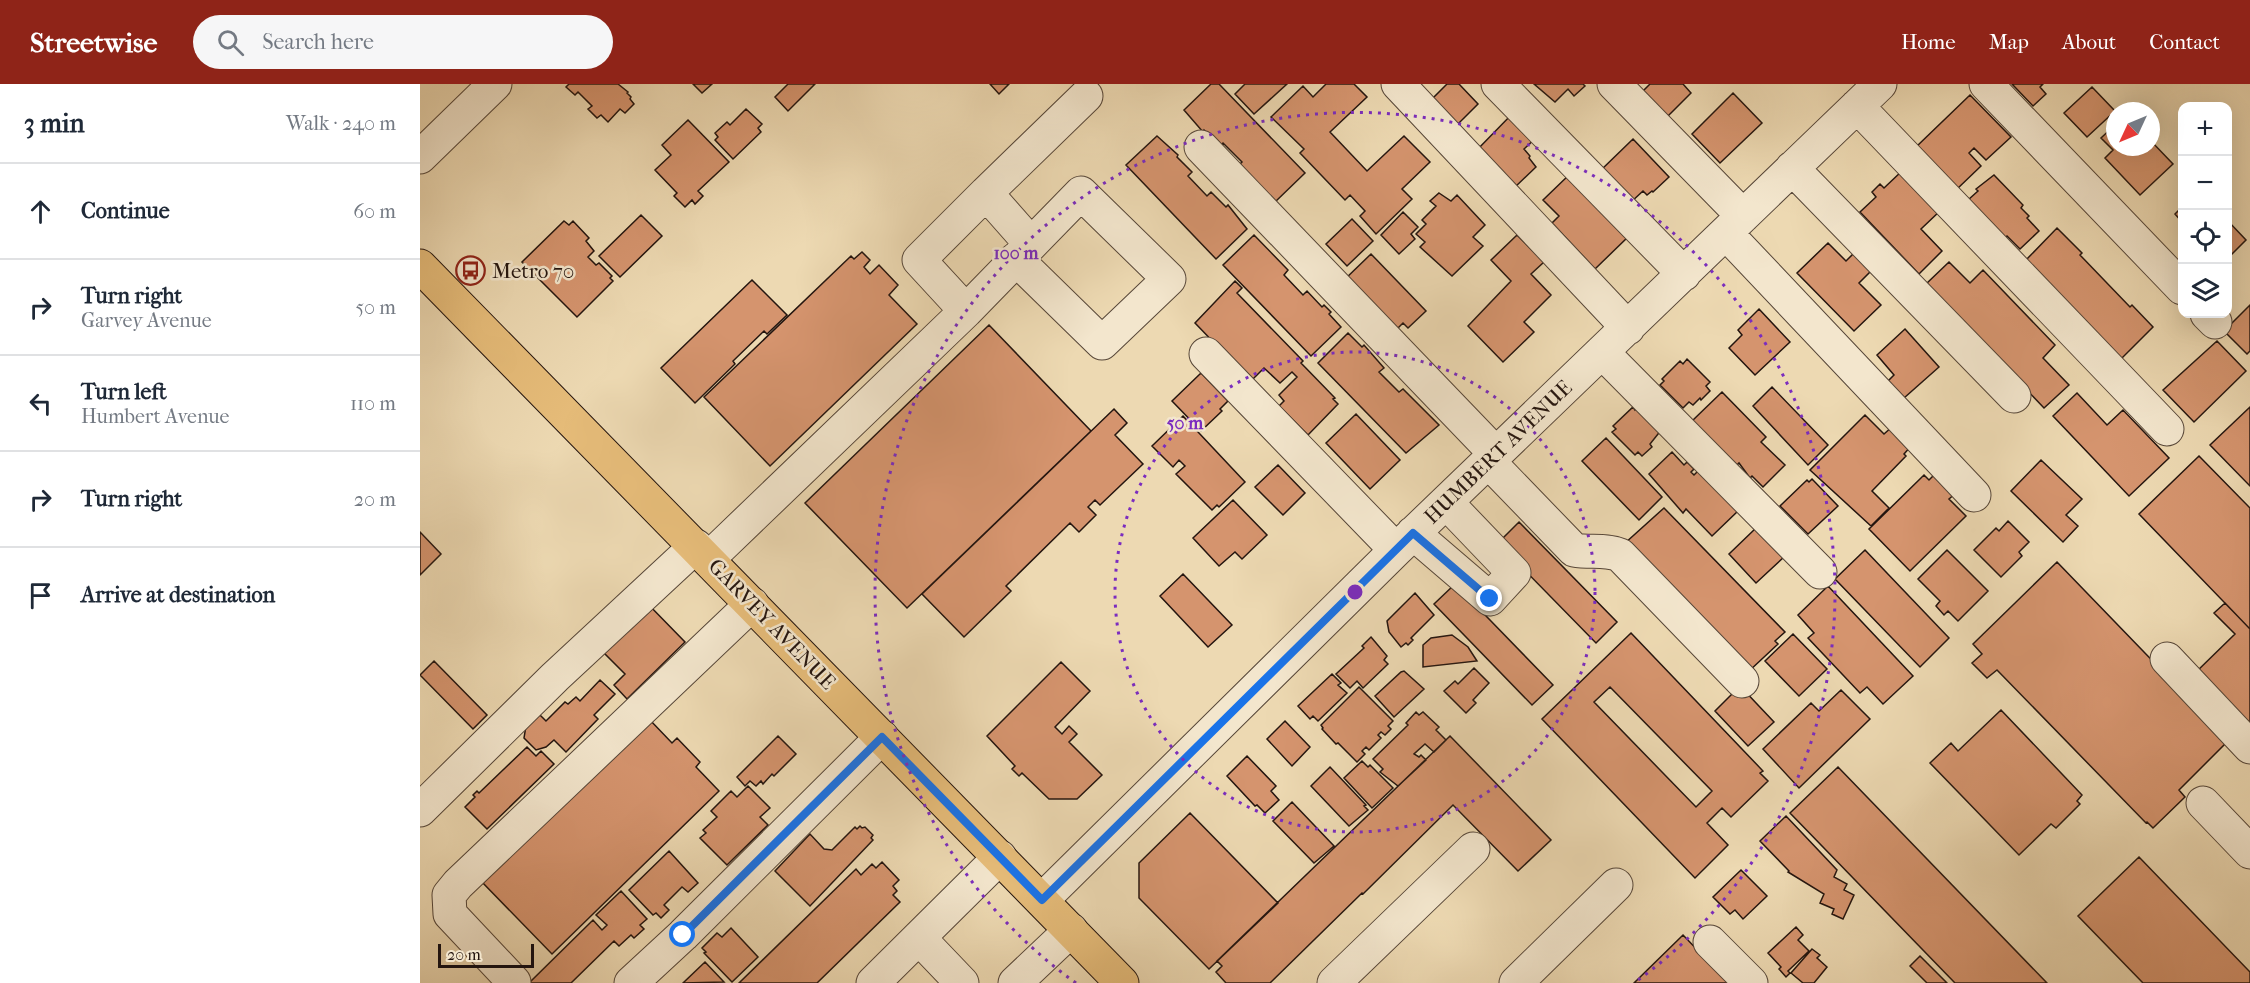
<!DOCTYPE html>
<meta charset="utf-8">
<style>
:root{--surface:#fff;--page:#f6f6f7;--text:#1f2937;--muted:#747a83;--line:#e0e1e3;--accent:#8f2418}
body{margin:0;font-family:"IM FELL French Canon",serif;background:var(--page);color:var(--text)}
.controls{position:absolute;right:18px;top:18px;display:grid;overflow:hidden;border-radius:12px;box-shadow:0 6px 24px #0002}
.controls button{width:54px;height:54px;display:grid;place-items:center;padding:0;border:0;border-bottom:2px solid var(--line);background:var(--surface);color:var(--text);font:30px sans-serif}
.compass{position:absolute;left:1686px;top:18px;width:54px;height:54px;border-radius:50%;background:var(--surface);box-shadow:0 6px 24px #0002;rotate:226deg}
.scale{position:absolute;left:18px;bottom:15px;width:96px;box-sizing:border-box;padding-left:6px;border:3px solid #24150f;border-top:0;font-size:16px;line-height:21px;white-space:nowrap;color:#24150f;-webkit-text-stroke:4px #f3e6cd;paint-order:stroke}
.stop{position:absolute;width:18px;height:18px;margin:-14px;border:4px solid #1a73e8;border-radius:50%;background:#fff}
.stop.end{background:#1a73e8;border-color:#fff;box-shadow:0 2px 6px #0008}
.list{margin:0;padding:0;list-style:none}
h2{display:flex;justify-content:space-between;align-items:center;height:78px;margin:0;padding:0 24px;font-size:26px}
h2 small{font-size:20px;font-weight:400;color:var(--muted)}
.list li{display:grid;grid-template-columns:39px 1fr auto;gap:18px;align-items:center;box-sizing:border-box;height:96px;padding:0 24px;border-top:2px solid var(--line)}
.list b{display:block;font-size:22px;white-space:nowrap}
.list p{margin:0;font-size:20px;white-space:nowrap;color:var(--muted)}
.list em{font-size:20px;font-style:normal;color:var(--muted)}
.icon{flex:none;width:33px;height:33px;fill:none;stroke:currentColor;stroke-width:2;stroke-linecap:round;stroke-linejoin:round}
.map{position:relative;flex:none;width:1830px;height:899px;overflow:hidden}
header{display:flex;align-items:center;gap:36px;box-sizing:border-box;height:84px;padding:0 30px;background:var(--accent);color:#fff}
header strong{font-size:28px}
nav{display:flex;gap:33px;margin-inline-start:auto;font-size:21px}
.search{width:420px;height:54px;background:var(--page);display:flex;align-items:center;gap:15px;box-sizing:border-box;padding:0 21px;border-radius:33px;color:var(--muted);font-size:22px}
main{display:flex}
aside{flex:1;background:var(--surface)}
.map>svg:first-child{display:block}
</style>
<header>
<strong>Streetwise</strong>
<div class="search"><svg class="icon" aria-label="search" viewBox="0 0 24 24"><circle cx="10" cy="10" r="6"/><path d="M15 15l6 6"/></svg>Search here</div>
<nav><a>Home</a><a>Map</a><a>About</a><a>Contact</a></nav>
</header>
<main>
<aside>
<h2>3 min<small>Walk · 240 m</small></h2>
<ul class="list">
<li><svg class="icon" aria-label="ahead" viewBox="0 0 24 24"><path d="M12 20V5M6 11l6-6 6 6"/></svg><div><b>Continue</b></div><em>60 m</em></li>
<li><svg class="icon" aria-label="right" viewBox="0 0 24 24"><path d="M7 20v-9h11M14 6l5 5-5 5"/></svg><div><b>Turn right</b><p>Garvey Avenue</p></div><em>50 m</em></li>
<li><svg class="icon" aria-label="left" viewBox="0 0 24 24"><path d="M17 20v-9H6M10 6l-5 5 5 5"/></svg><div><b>Turn left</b><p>Humbert Avenue</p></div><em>110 m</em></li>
<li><svg class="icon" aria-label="right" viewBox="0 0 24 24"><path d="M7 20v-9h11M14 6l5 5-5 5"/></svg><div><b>Turn right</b></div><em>20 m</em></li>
<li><svg class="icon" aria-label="arrive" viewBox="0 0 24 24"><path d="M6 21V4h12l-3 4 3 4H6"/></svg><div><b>Arrive at destination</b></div></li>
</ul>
</aside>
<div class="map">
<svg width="1830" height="899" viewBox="0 0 1830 899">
<rect width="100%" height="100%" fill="#edd9b2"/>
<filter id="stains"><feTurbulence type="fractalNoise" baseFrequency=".00333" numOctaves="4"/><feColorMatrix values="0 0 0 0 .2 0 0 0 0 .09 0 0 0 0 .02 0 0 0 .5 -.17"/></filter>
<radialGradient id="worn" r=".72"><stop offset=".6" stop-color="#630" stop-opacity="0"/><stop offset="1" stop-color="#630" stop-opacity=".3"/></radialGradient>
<path fill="#d5946e" stroke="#24150f" stroke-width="1.5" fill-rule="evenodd" d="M149 0H198L208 8 207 9 211 13 210 15 214 20 205 29 200 25 188 38 181 31 177 34 168 25 172 22 158 8 155 11 146 3Z
M273 0H292L282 9Z
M368 0H395L368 27 355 13Z
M570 0H589L579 10Z
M791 0H799L885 89 854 119 818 82 822 78 803 59 800 62 784 46 783 48 764 26Z
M825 0H867L834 30 815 10Z
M906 0H934L947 13 910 48 947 87 984 52 1010 78 982 105 992 115 956 150 940 132 945 127 930 111 925 116 880 69 884 65 851 33 883 2 893 13Z
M1027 0H1039L1058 20 1038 40 1013 14Z
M1114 0H1163L1165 2 1154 12 1148 5 1135 18Z
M1230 0H1263L1271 9 1248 32 1223 7Z
M1592 0H1623L1620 3 1626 10 1613 22Z
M1672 3 1695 27 1667 53 1644 29Z
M1313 9 1342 39 1300 79 1272 50Z
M1550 11 1591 53 1566 76 1554 64 1549 69 1561 82 1536 106 1496 63Z
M326 25 342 40 338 44 341 48 313 75 295 56 298 53 295 49 307 38 310 41Z
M1093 29 1117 53 1104 65 1110 72 1109 74 1116 83 1093 105 1056 67Z
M268 36 309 78 278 107 283 112 275 120 272 116 265 123 254 112 257 109 235 86 251 71 242 61Z
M1695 41V63H1731V57L1753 80 1720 111 1685 74 1693 66 1681 54Z
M737 52 758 71 757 73 772 88 768 92 787 112 791 108 806 123 808 121 827 145 796 175 706 81Z
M1213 55 1249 93 1233 108 1232 107 1227 111 1223 107 1210 119 1180 87Z
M1483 86 1522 125 1501 145 1522 167 1499 190 1440 128 1456 113 1452 108 1460 100 1464 104Z
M1151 89 1210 151 1175 185 1132 139 1139 132 1123 116Z
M1574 91 1603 121 1601 124 1609 132 1607 134 1619 147 1600 165 1587 152 1585 154 1548 116 1558 107 1556 105Z
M1019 109 1031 117 1037 111 1065 141 1053 153 1063 162 1032 192 1000 163 1005 158 996 150 1006 140 1002 136 1016 122 1010 117Z
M1762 123V138L1755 130Z
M983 128 998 143 991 150 995 155 979 170 961 151Z
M221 131 242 152 200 193 179 172Z
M932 135 953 157 927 182 906 160Z
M144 137 149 141 153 137 169 154 166 157 174 167 168 173 176 181 179 179 192 192 190 194 193 197 157 233 102 178Z
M1808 137 1826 156 1808 174Z
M1637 144 1662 169 1660 171 1710 223 1712 221 1733 243 1701 275 1606 176Z
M834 151 868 186 864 191 883 211 887 207 902 223 904 221 911 228 909 230 921 243 891 272 803 181Z
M1097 151 1124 178 1111 190 1131 211 1104 238 1114 248 1083 278 1048 242 1091 197 1071 176Z
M1408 159 1426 177 1435 168 1453 185 1439 199 1461 221 1434 247 1377 189Z
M442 168 450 176 444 183 450 190 459 181 478 201 469 211 497 240 350 382 284 313 431 172 434 175Z
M951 170 1006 227 988 244 983 239 972 250 922 198Z
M1529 178 1550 199 1563 186 1635 261 1623 274 1649 301 1624 324 1506 200Z
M332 196 367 231 347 250 344 247 313 277 315 280 275 319 241 284Z
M815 197 822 204 817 209 883 277 881 279 915 314 913 315 918 320 888 351 859 322 864 317 859 311 877 293 872 288 860 299 844 284 831 297 775 239Z
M1830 221V267L1827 270 1804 247Z
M1339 225 1370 258 1335 291 1309 264 1322 251 1318 246Z
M569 241 671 347 487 524 385 419Z
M1485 245 1519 283 1484 314 1468 297 1474 291 1457 271Z
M928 249 942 263 944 261 964 284 959 288 979 308 983 305 1019 341 986 369 898 279Z
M1797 257 1826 287 1774 338 1743 306Z
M1267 275 1290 298 1286 302 1290 307 1281 316 1280 314 1273 321 1269 318 1263 324 1240 301 1244 297 1242 295 1260 277 1263 280Z
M781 289 808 317 800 325 802 327 781 347 752 317Z
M1352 303 1408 361 1388 381 1333 322Z
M1302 308 1346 353 1341 358 1365 381 1343 403 1332 392 1330 394 1319 379 1316 382 1272 337Z
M1657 309 1687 341 1703 326 1749 374 1709 412 1633 332Z
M1219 322 1242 345 1230 360 1232 363 1222 372 1218 368 1215 371 1192 348 1196 345 1193 342 1213 323 1215 326Z
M1830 323V402L1790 361Z
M694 325 707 339 695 351 723 380 680 421 675 416 668 423 676 431 659 448 650 439 586 502 591 507 544 553 502 510Z
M936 330 980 376 950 405 906 359Z
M1445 331 1464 350 1473 342 1492 361 1484 370 1486 372 1452 407 1469 424 1451 442 1390 386Z
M763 332 825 398 799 423 797 421 792 426 756 390 765 382 759 376 753 383 732 362Z
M1186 354 1242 413 1219 436 1162 377Z
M1252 368 1264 381 1267 378 1274 385 1271 388 1274 391 1278 387 1319 426 1292 452 1266 425 1263 429 1229 390Z
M1779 372 1830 424V545L1719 430Z
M1621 376 1662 415 1646 431 1658 442 1643 458 1591 407Z
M858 381 885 409 863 431 835 403Z
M1517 388 1537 408 1529 415 1546 432 1490 487 1449 445 1504 391 1509 396Z
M1392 395 1418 422 1388 450 1360 422 1387 396 1389 398Z
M813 416 847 451 822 475 815 468 799 482 773 454Z
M1244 424 1365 548 1355 557 1358 560 1328 588 1204 460Z
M1588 437 1609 458 1599 468 1602 472 1581 493 1554 466 1576 444 1579 447Z
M1099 438 1197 538 1176 559 1078 459Z
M1336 444 1364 473 1336 499 1309 470Z
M0 448 21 470 0 491Z
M1445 466 1529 554 1500 583 1415 495Z
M1527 466 1568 507 1538 537 1528 527 1524 531 1516 522 1520 517 1498 495Z
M1637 478 1809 656 1759 706 1765 713 1733 744 1727 738 1726 739 1577 586 1567 594 1552 579 1562 570 1553 560Z
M763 490 812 541 788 563 740 512Z
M1035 500 1133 601 1112 621 1014 520Z
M1408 502 1493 592 1463 620 1447 603 1440 609 1388 554 1394 549 1378 531Z
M995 509 1014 531 991 554 993 556 988 561 986 559 981 563 969 548 967 537Z
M225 517 265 558 207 615 194 601 205 590 177 562Z
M1805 519 1830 545V651L1772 592 1815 550 1794 529Z
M1211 549 1343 687 1340 689 1348 697 1311 733 1302 724 1287 739 1308 761 1275 794 1122 635ZM1190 603 1292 707 1276 723 1174 618Z
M1373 550 1407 585 1379 612 1345 577Z
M1032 551 1048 563 1057 577 1003 583V561L1011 554Z
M951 553 967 572 964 576 968 580 943 604 937 597 930 604 916 590 944 564 942 562Z
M14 577 67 631 53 645 0 591Z
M641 578 670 607 635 643 642 650 649 642 657 650 649 658 682 691 657 715H629L602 689 599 692 592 685 595 682 567 652Z
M1054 584 1069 599 1053 616 1056 619 1046 629 1024 607 1035 597 1038 600Z
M984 587 1004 605 974 633 955 612 981 588Z
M912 590 921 599 918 601 927 609 898 637 893 632 890 635 878 622Z
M180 596 195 610 174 631 178 635 146 668 134 656 126 663 116 666 104 654 106 642 118 629 126 637 145 618 148 620 156 613 160 617Z
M1320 602 1354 638 1328 662 1295 627Z
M939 603 973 637 968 642 971 645 965 651 961 648 958 651 961 654 949 666 946 663 942 667 945 670 937 678 918 659 916 660 902 645 903 644 901 641Z
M1421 606 1450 635 1379 704 1343 665 1391 619 1399 627Z
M1581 626 1662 711 1657 717 1660 720 1636 744 1631 740 1599 771 1510 679 1531 659 1538 667Z
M996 628 999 631 1003 628 1019 643 1016 646 1026 656 1014 668 1005 660 994 670 999 673 1001 671 1006 676 978 702 960 688 963 685 953 675 988 641 986 639Z
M229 635 252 659 257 654 280 678 276 683 299 707 132 870 61 797Z
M865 637 890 663 872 682 847 655Z
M358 652 376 670 354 692 352 690 343 700 341 697 336 702 330 697 325 702 317 693Z
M1030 652 1131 756 1098 787 1033 721 943 810 942 809 850 899H806L796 888 802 882 797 877Z
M107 663 116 672 121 667 134 680 67 745 45 723 55 713 53 711 57 707 59 709Z
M827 672 856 702 851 707 859 716 845 729 837 721 835 722 807 692Z
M942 677 948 683 950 681 973 704 952 724 924 694Z
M910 683 946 721 944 722 948 726 929 742 891 702Z
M1418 683 1627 899H1535L1370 729Z
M328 702 350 724 340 733 348 741 307 781 280 754 286 749 283 746 297 733 291 727 311 707 317 713Z
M872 718 914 762 894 779 853 737Z
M770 729 858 819 789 885 719 814V779Z
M1366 732 1417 786 1414 793 1427 800 1424 806 1434 811 1423 835 1412 830 1414 825 1400 819 1404 810 1368 788 1369 787 1340 757Z
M440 742 442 744 445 743 453 751 451 754 453 756 390 822 355 787 390 750 404 765 412 766 435 743 437 745Z
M249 767 278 799 268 808 262 803 244 821 249 826 241 834 236 829 233 831 209 806Z
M1719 773 1830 888V899H1723L1658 832Z
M462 778 479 796 473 802 477 807 473 811 480 818 397 899H319L436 785 441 791 452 780 456 784Z
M1321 786 1347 812 1323 835 1315 826 1310 830 1293 813Z
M201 807 227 835 220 841 224 845 214 854 211 851 199 862 194 857 151 899H109L173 836 182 846 187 841 176 831Z
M1376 843 1383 851 1378 856 1389 867 1368 887 1370 889 1366 893 1359 885 1361 883 1348 869Z
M311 844 338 873 312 898 284 869 286 868 282 864 297 849 302 853Z
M1263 851 1288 877 1312 899H1214Z
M1392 865 1400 871 1397 874 1407 883 1394 899H1383L1371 889Z
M1500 872 1527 899H1507L1490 882Z
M285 878 304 898 263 899Z"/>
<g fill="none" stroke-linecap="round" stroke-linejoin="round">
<defs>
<path id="minor" d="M978 0 1208 244
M1078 0 1264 190
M1194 0 1323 132
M1566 0 1762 204
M1437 22 1747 345
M781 63 1076 370
M0 73 75 0
M1372 84 1594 312
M566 109 666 12
M1306 149 1554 411
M546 227 499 176 566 109 611 160
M1787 230 1795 238
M1182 268 1400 488
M786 270 976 466
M1068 377 1154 466C1170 469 1185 465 1200 471L1322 597
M993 449 1070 515 1094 489 1026 418
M288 475 546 227 661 109 749 195 682 259 596 175
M1747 575 1830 663
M1783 719 1830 768
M0 726 135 593 276 462
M622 816 976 466 1460 0
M499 854 542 899
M1290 858 1331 899
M94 898 30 830 29 811 38 800 332 520
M211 899 263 851 462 653
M453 899 580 773
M595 899 651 846
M914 899 1053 765
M1096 899 1196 801"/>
<path id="major" d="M0 182 702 899"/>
</defs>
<use href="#minor" stroke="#564638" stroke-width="35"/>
<use href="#major" stroke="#24150f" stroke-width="35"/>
<use href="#minor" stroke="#f3e6cd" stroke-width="33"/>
<use href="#major" stroke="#e6bc79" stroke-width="33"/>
</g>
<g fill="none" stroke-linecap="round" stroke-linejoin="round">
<path stroke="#1a73e8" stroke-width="8" d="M263 851 462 653 622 816 993 449 1070 515"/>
</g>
<g fill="none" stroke="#7b2cbf" stroke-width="3" stroke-dasharray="3 6">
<circle cx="935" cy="508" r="240"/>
<path d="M656 899A480 480 0 1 1 1214 899"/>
</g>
<defs>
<symbol id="bus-ring" viewBox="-11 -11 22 22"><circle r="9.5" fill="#f3e6cd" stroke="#8f2418" stroke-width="1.5"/><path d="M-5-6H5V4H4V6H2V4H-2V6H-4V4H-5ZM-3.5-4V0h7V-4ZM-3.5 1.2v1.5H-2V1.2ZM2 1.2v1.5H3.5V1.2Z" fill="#8f2418"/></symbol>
</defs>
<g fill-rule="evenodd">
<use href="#bus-ring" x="34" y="170" width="33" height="33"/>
</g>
<g text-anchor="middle" stroke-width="5" stroke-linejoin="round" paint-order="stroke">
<g font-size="21" fill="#24150f" stroke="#f3e6cd" text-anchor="start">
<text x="72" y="194">Metro 70</text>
</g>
<g font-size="21" fill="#24150f" stroke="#f3e6cd">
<text transform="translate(1078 368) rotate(-44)" y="7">HUMBERT AVENUE</text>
<text transform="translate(352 540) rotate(46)" y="7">GARVEY AVENUE</text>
</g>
</g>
<circle cx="935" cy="508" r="9" fill="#7b2cbf" stroke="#f3e6cd" stroke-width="3"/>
<g font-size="18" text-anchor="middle" font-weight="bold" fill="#7b2cbf" stroke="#f3e6cd" stroke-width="5" stroke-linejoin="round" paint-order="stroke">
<text x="596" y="175">100 m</text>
<text x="765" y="345">50 m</text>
</g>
<rect width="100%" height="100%" filter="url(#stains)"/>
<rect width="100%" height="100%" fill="url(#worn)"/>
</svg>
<div class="controls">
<button>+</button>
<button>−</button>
<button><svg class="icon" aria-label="locate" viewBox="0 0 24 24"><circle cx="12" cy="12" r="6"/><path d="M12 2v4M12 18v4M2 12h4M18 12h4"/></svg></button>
<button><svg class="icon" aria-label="layers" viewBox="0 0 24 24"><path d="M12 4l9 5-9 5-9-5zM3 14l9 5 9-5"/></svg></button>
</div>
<svg class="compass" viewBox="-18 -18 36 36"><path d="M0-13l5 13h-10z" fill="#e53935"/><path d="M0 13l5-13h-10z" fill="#747a83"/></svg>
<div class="scale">20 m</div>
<div class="stop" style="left:263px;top:851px"></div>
<div class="stop end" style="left:1070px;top:515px"></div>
</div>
</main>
